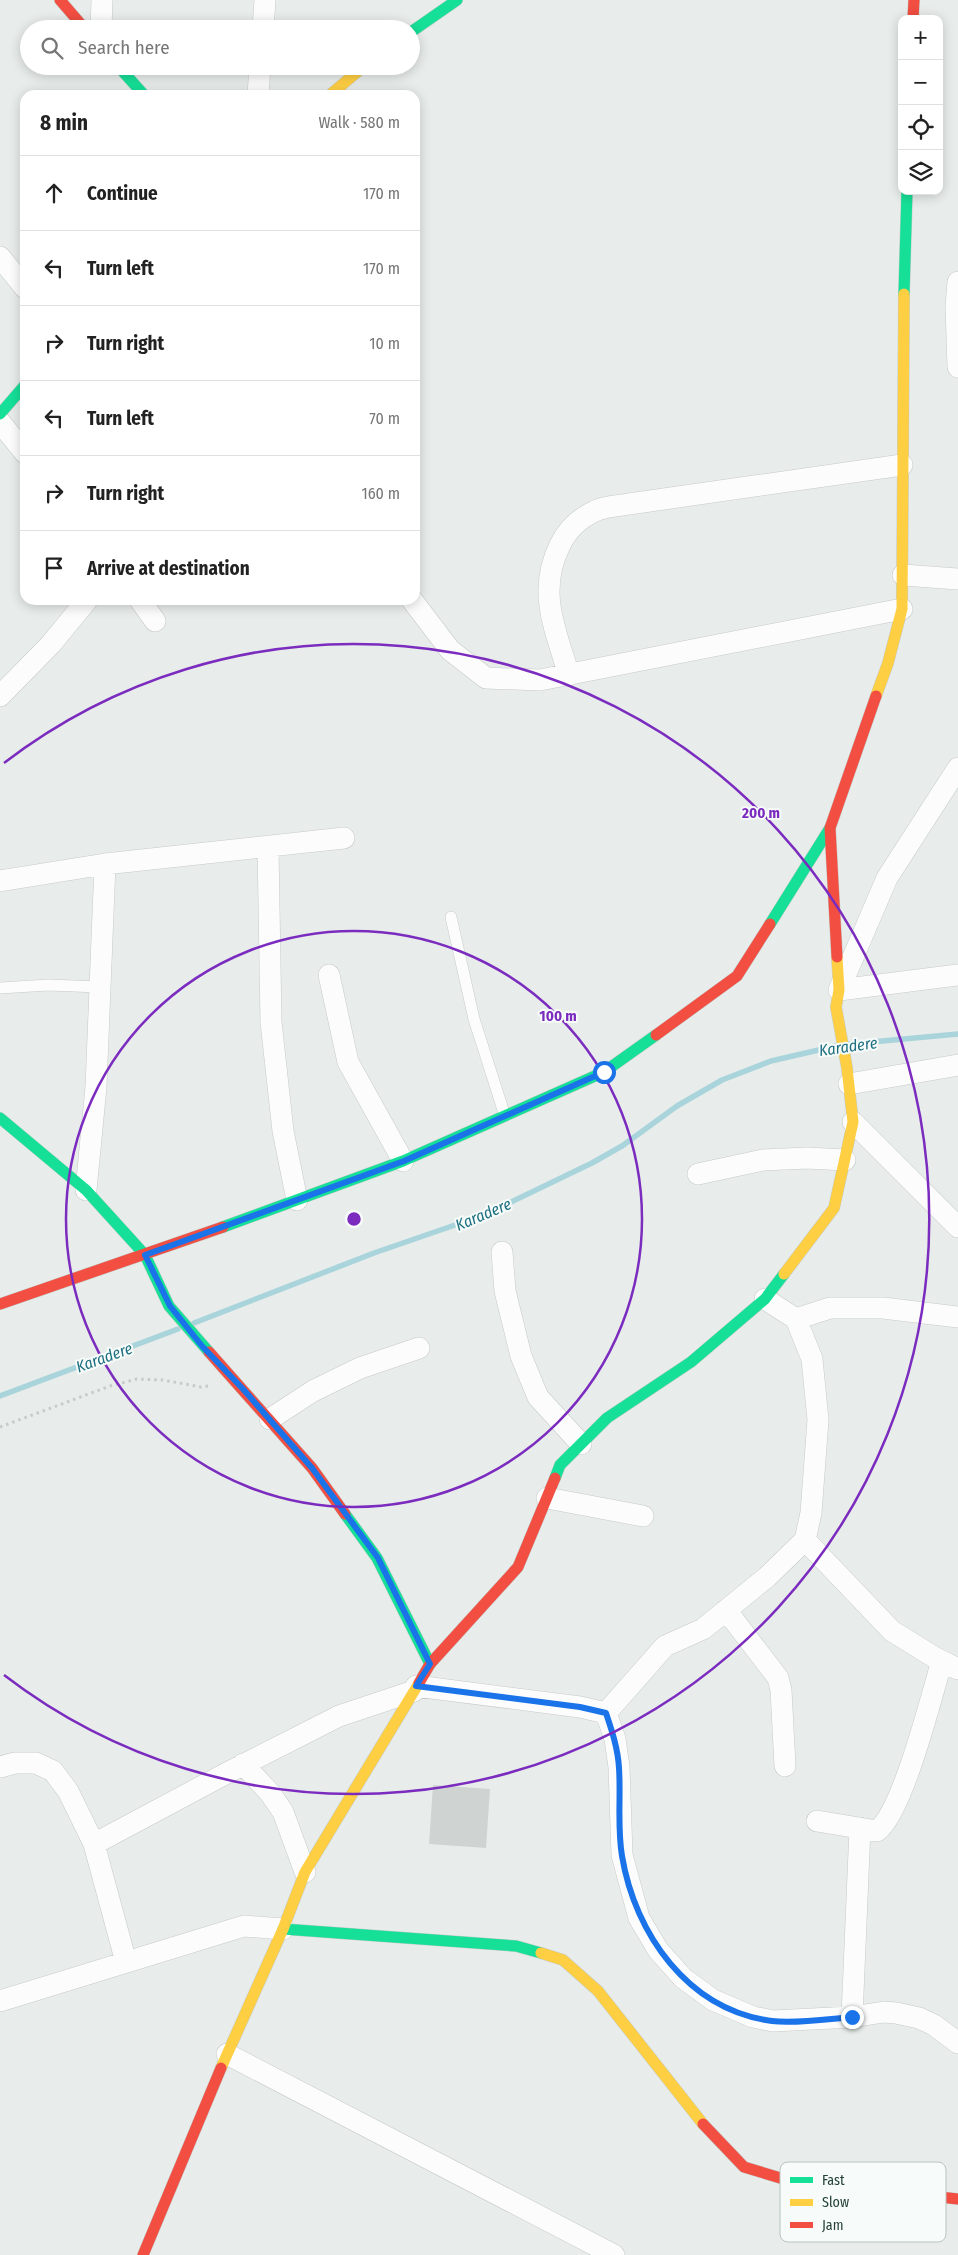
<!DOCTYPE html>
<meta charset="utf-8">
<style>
:root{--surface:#fff;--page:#f2f2f2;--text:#222;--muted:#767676;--line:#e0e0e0}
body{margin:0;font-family:"Fira Sans Condensed",sans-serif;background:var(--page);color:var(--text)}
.controls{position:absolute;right:15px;top:15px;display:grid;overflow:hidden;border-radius:10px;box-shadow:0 2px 12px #0003}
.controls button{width:45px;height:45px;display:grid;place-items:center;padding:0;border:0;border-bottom:1px solid var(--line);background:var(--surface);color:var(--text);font:25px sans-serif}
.stop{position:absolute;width:15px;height:15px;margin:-11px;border:4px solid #1a73e8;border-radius:50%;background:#fff}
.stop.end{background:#1a73e8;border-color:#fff;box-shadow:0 1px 5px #0008}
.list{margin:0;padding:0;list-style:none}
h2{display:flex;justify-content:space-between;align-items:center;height:65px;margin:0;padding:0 20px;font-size:21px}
h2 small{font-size:16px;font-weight:400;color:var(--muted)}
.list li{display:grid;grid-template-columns:32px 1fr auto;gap:15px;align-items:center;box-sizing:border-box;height:75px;padding:0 20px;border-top:1px solid var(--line)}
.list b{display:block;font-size:19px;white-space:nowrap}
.list em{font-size:16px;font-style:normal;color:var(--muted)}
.icon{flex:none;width:28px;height:28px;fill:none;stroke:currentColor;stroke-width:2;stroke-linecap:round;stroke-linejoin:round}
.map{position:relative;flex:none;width:958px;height:2255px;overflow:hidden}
.search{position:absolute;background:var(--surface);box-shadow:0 2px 12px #0003;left:20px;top:20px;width:400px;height:55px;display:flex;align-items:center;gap:12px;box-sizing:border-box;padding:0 18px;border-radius:28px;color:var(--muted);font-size:19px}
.panel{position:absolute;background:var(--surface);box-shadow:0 2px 12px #0003;left:20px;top:90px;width:400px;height:515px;border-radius:15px}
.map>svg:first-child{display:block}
</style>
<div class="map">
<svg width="958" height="2255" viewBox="0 0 958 2255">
<rect width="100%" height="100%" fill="#e8edeb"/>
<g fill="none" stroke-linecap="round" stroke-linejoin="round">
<path stroke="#a9d4db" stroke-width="5.5" d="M850 1044 958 1034
M194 1323 374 1253 484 1215 592 1163 622 1146 677 1106 722 1080 771 1061 836 1046
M0 1396 178 1329"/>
</g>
<path fill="#cfd4d2" d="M433 1785 490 1789 486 1848 429 1844Z"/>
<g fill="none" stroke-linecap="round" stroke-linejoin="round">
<defs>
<path id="lane" d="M451 917 474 1019 505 1116
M0 988 48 985 100 987"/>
<path id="street" d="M101 29 102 0
M263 29 265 0
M258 95 260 66
M0 257 25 288
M958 282 956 307 958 367
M0 422 25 453
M903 575 958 579
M140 600 155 621
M412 600 450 650 486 678 540 680 902 609
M569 675C555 629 537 591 560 545 567 530 580 518 595 511 605 506 619 506 629 504L902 465
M0 696 51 644 87 600
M958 768 887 878 839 990 958 975
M268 847 271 1022 283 1131 297 1200
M0 881 105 864 344 838
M329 975 348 1062 403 1161
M849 1084 958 1065
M853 1122 958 1227
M698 1174 763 1160 807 1158 845 1160
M86 1190 96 1087 105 864
M502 1252 505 1291 521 1356 538 1397 581 1444
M796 1319 830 1308H883L958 1317
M270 1419 313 1391 360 1368 419 1348
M547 1498 643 1516
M805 1540 892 1631 934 1657 958 1669
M726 1610 778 1678 781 1690 785 1766
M416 1686 580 1707 606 1713 615 1739 619 1767 622 1855 639 1918 658 1950 683 1978 713 2000 753 2017 773 2021 852 2017 884 2012 896 2013 919 2018 934 2025 958 2043
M606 1713 665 1646 703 1629 767 1577 805 1540 811 1513 818 1420 812 1359 796 1319 765 1299
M243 1764 270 1793 283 1812 305 1872
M0 1767 15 1763H36L53 1771 68 1791 94 1844 126 1962
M817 1821 877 1831C903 1812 931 1697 942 1661
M94 1844 225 1774 339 1716 414 1691
M0 2001 244 1926 283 1929
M852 2017 860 1828
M227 2054 614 2255"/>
<path id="fast" d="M411 32 457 0
M118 66 144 95
M904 294 907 191
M0 414 25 385
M770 924 830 828
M0 1118 86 1190 145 1255 169 1306 209 1352
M223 1227 403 1161 604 1072 656 1035
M555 1478 560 1465 607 1418 691 1362 765 1299 784 1274
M345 1514 377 1558 430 1664
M283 1929 516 1946 541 1953"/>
<path id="slow" d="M330 95 364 66
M876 696 888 663 902 609 904 294
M784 1274 834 1208 853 1122 847 1068 836 1007 839 990 837 957
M541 1953 563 1960 598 1991 703 2124
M221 2068 283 1929 305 1872 419 1683"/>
<path id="jam" d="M60 0 85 29
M913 19 914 0
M837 957 830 828 876 696
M656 1035 737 976 770 924
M0 1304 223 1227
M209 1352 312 1468 345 1514
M419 1683 430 1664 518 1567 555 1478
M703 2124 744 2167 787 2180 958 2199
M143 2255 221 2068"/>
</defs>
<use href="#lane" stroke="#c5cac8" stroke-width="12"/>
<use href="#street" stroke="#c5cac8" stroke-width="22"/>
<use href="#fast" stroke="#c3cbc8" stroke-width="12"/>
<use href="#slow" stroke="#c3cbc8" stroke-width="12"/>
<use href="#jam" stroke="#c3cbc8" stroke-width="12"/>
<path stroke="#c3ccca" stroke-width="3" stroke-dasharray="2.5 4" stroke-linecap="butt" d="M0 1427 110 1386 137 1379 163 1380 201 1387 208 1386"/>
<use href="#lane" stroke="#fcfcfc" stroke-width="11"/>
<use href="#street" stroke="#fcfcfc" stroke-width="21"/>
<use href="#fast" stroke="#16e098" stroke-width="11"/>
<use href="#slow" stroke="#ffcf43" stroke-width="11"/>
<use href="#jam" stroke="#f24e42" stroke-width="11"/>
</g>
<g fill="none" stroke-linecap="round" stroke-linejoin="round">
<path stroke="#1a73e8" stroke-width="6" d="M604 1072 404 1161 145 1255 170 1306 202 1346 243 1389 312 1468 378 1558 430 1664 416 1686 580 1707 606 1713C612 1731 618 1749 619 1768 621 1797 617 1827 622 1856 635 1934 688 2010 772 2021 795 2024 828 2019 852 2017"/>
</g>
<g fill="none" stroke="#7b2cbf" stroke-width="2.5">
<circle cx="354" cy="1219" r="288"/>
<path d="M4 763A575 575 0 1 1 4 1675"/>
</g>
<g text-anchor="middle" stroke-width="4" stroke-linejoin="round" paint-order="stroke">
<g font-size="16" font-style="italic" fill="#1c6f80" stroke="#f7fbf9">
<text transform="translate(848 1046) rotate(-8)" y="6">Karadere</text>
<text transform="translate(483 1214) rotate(-23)" y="6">Karadere</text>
<text transform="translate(104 1357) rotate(-20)" y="6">Karadere</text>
</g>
</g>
<rect x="780" y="2162" width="166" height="80" rx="8" fill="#f7fbf9" stroke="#b8c4c0" stroke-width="1"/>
<rect x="790" y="2177" width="23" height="6" fill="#16e098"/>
<rect x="790" y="2199" width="23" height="7" fill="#ffcf43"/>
<rect x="790" y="2222" width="23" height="6" fill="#f24e42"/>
<g font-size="14" fill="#24423a">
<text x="822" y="2185">Fast</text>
<text x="822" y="2207">Slow</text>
<text x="822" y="2230">Jam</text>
</g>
<circle cx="354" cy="1219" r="8" fill="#7b2cbf" stroke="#f7fbf9" stroke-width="2.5"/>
<g font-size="15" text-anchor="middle" font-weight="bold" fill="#7b2cbf" stroke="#f7fbf9" stroke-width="4" stroke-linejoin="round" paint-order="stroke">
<text x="761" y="818">200 m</text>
<text x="558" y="1021">100 m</text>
</g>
</svg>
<div class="controls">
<button>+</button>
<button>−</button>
<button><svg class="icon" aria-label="locate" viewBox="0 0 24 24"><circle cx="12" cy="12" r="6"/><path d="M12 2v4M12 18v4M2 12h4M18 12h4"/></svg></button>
<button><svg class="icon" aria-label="layers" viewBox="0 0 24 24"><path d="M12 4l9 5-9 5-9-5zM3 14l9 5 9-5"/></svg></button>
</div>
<div class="stop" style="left:604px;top:1072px"></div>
<div class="stop end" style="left:852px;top:2017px"></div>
<div class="search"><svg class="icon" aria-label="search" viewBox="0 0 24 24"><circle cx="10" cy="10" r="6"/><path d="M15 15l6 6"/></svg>Search here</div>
<section class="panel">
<h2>8 min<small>Walk · 580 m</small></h2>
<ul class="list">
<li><svg class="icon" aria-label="ahead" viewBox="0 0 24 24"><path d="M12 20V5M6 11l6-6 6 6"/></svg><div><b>Continue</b></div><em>170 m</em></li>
<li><svg class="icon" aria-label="left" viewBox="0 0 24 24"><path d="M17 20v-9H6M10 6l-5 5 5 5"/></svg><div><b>Turn left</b></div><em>170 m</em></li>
<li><svg class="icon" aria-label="right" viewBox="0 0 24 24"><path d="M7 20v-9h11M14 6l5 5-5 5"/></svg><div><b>Turn right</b></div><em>10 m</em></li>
<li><svg class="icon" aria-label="left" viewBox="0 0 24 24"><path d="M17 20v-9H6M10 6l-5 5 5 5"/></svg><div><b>Turn left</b></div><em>70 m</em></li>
<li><svg class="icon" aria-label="right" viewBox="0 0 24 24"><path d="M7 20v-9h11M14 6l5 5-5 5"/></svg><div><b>Turn right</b></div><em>160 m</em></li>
<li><svg class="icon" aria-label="arrive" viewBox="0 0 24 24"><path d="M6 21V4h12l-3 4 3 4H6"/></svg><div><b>Arrive at destination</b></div></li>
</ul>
</section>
</div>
